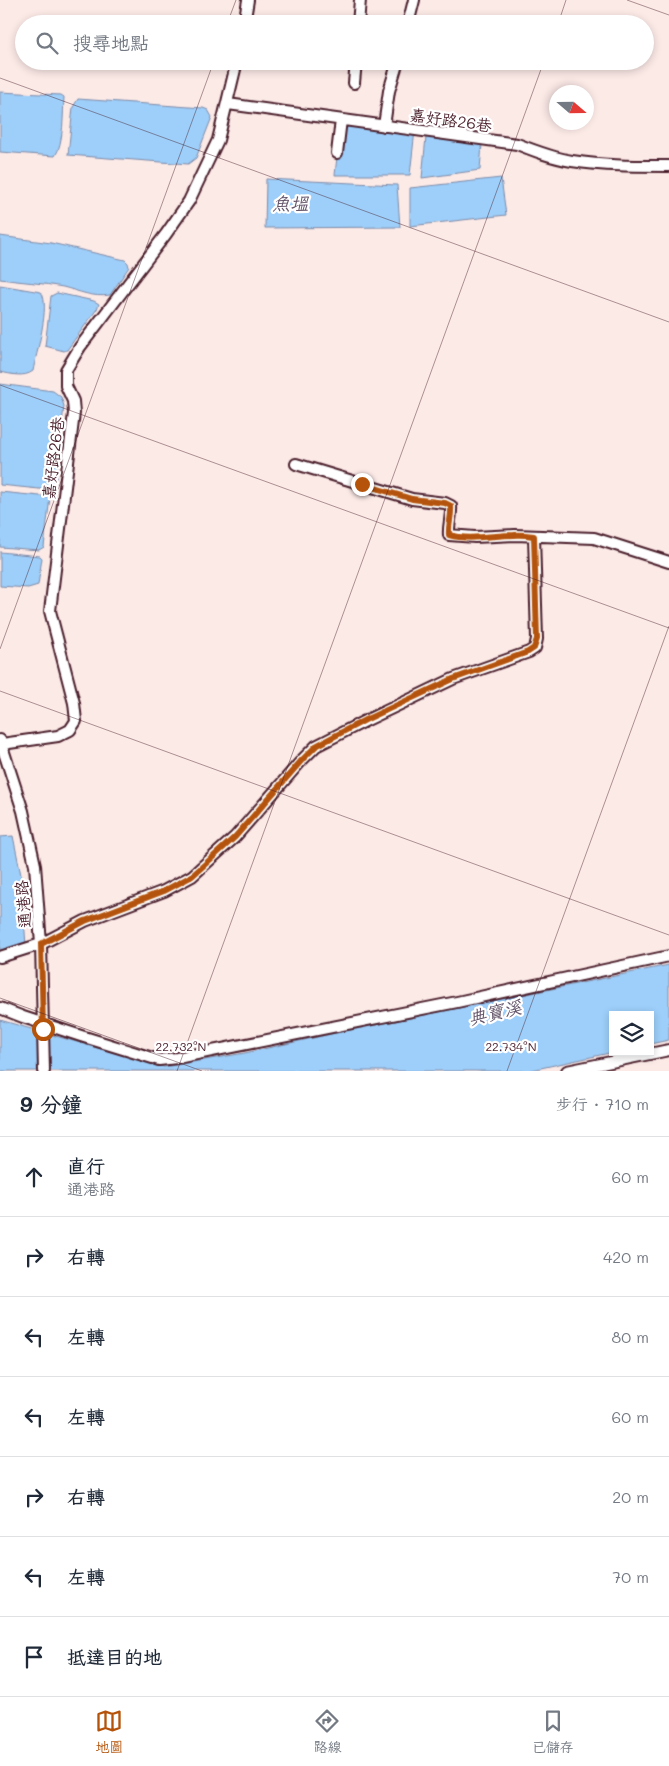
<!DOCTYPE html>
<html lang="zh-TW">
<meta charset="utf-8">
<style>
:root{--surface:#fff;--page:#f2f2f3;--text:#1f2937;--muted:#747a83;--line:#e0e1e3;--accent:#b45309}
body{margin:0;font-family:Mali,"LXGW WenKai TC",sans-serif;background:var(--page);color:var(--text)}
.controls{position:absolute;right:15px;bottom:15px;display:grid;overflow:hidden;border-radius:0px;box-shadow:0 2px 8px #0003}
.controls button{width:45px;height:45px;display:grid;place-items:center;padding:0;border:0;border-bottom:1px solid var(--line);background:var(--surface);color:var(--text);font:25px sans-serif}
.compass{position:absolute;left:549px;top:85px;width:45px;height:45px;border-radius:50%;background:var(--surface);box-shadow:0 2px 8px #0003;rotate:110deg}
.stop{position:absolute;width:15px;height:15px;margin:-11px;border:4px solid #b45309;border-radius:50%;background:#fff}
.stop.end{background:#b45309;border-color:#fff;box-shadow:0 1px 5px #0008}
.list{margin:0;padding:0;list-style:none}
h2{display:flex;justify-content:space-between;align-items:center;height:65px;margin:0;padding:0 20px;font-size:21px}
h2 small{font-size:16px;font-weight:400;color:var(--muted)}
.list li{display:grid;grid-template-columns:32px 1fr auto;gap:15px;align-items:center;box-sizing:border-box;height:80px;padding:0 20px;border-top:1px solid var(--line)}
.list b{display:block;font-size:19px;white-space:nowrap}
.list p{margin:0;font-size:16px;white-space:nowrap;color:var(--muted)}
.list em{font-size:16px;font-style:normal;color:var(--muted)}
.icon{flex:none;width:28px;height:28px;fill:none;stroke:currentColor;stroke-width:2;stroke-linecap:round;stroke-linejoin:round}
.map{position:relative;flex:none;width:669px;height:1071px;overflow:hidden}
.search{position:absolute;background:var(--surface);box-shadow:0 2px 8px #0003;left:15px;right:15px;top:15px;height:55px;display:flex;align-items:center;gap:12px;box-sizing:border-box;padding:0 18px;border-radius:28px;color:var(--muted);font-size:19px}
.sheet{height:625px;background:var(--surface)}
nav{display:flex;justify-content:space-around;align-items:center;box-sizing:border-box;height:70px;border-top:1px solid var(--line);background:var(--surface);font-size:14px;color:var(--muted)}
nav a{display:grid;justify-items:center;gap:2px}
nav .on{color:var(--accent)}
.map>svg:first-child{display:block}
</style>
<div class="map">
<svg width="669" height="1071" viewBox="0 0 669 1071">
<rect width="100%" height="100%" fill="#fceae7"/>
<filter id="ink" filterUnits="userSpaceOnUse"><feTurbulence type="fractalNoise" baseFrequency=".02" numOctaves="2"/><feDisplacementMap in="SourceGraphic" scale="10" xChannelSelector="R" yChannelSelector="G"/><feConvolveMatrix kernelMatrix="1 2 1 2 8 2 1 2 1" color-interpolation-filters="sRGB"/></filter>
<g filter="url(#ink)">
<path fill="#9dcffa" stroke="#7c89a7" d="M0 92 61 95 64 97C63 112 64 144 55 156L0 152Z
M78 99 203 108 208 110 212 117 196 158 188 164 68 155 73 107Z
M341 120 415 130 410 175H335Z
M426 137 482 144 480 170 422 178Z
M501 178 506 215 410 226V188Z
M266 179 397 185 400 227 265 228Z
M0 236 51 243 125 260 128 263 129 267 110 295C93 298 79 291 63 287 43 283 21 282 0 279Z
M0 285 41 292C51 305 36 354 33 371 24 378 11 374 0 372Z
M57 293 94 301 99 304 97 309 67 350 64 351 45 346 51 296Z
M0 384 53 391 61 397 64 406 56 478 55 485 49 490 0 485Z
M0 492 50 497 44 547 39 550 0 547Z
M0 552 40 556 42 558 38 585 28 588 0 586Z
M13 836 21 875 26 946 3 951 0 950V837Z
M669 965V1040L650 1044V1015H613L614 1052 527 1071H0V1020L164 1067 245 1053 331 1034Z"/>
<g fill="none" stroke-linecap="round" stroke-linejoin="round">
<defs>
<path id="minor" d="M244 24 248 0
M358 24 360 0
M408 24 414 0
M354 83 356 61
M228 104 517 144C535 151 553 158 572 161 604 166 637 166 669 166
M384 126 389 91 398 61
M337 153 341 120
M296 464 412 499 445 503 451 506C452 516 448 525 449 535L475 537 515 535 594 538 669 562
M0 740 23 811 35 865 41 944 44 1071
M2 744 58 736 70 730 76 721 74 703 50 611 74 413 73 401 66 386V370L80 347 166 234 189 201 218 140 237 61
M0 957 41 944 85 921 164 891 192 876 235 837 302 760 316 746 365 721 453 679 529 652 535 648 537 639 534 536
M0 1008 23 1017 81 1036 159 1060 177 1058 457 1002 669 956
M567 1071 669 1050"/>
</defs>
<use href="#minor" stroke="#4a1f2b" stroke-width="14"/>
<use href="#minor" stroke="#fff" stroke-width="10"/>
</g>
</g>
<g fill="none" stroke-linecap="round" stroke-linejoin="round" filter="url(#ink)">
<path stroke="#b45309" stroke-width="6" d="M43 1029 41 944 85 921 164 891 192 876 235 837 302 760 316 746 365 720 453 679 528 652 534 648 537 639 534 536C527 535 520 534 514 535 493 535 470 541 449 535 448 525 452 516 451 506L445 503 412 499 362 484"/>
</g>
<path fill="none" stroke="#4a1f2b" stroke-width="1" stroke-opacity="0.45" d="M627 0 669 15M227 24 236 0M558 24 566 0M0 78 669 322M0 385 669 628M0 649 214 61M0 691 669 935M0 998 202 1071M177 1071 544 61M507 1071 669 626"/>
<g text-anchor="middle" stroke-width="4.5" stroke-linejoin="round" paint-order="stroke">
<g font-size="16" fill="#4a1f2b" stroke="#fff">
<text transform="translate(451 120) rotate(8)" y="6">嘉好路26巷</text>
<text transform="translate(53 458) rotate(-83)" y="6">嘉好路26巷</text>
<text transform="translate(23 904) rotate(-95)" y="6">通港路</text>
</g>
<g font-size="18" font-style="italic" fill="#635469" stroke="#fff">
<text x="290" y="210">魚塭</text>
<text transform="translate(495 1013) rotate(-13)" y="6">典寶溪</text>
</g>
</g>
<g font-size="12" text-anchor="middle" fill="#4a1f2b" stroke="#fff" stroke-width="4.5" stroke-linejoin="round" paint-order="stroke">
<text x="181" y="1051">22.732°N</text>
<text x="511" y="1051">22.734°N</text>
</g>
</svg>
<div class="controls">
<button><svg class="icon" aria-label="layers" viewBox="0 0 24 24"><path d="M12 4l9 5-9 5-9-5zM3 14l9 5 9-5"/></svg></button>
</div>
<svg class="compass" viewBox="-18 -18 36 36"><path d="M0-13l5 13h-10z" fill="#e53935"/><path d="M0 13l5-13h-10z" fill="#747a83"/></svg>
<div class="stop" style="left:43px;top:1029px"></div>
<div class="stop end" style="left:362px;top:484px"></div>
<div class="search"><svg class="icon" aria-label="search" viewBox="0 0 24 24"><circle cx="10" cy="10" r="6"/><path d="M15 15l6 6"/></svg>搜尋地點</div>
</div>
<section class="sheet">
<h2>9 分鐘<small>步行 · 710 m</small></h2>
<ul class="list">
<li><svg class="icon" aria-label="ahead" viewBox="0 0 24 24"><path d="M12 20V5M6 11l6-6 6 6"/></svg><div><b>直行</b><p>通港路</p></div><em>60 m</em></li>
<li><svg class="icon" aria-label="right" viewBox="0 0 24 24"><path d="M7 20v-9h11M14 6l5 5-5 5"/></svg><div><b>右轉</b></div><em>420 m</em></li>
<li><svg class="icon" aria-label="left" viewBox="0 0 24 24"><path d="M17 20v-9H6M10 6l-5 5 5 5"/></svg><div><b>左轉</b></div><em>80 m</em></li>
<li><svg class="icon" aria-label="left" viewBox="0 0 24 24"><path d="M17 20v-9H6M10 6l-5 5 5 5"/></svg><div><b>左轉</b></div><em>60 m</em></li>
<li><svg class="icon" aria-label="right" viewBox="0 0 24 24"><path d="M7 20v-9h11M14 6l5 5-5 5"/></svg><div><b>右轉</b></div><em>20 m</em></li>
<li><svg class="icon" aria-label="left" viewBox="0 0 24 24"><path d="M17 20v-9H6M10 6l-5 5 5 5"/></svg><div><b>左轉</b></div><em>70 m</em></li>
<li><svg class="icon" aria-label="arrive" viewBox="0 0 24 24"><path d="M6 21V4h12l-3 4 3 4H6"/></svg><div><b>抵達目的地</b></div></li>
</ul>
</section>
<nav>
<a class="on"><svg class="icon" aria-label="map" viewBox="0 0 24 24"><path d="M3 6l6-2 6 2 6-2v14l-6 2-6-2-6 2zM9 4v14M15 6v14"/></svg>地圖</a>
<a><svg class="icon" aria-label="directions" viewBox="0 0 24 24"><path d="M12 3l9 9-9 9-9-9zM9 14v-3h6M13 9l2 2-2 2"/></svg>路線</a>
<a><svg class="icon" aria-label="saved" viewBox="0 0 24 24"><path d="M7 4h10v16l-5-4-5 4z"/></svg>已儲存</a>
</nav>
